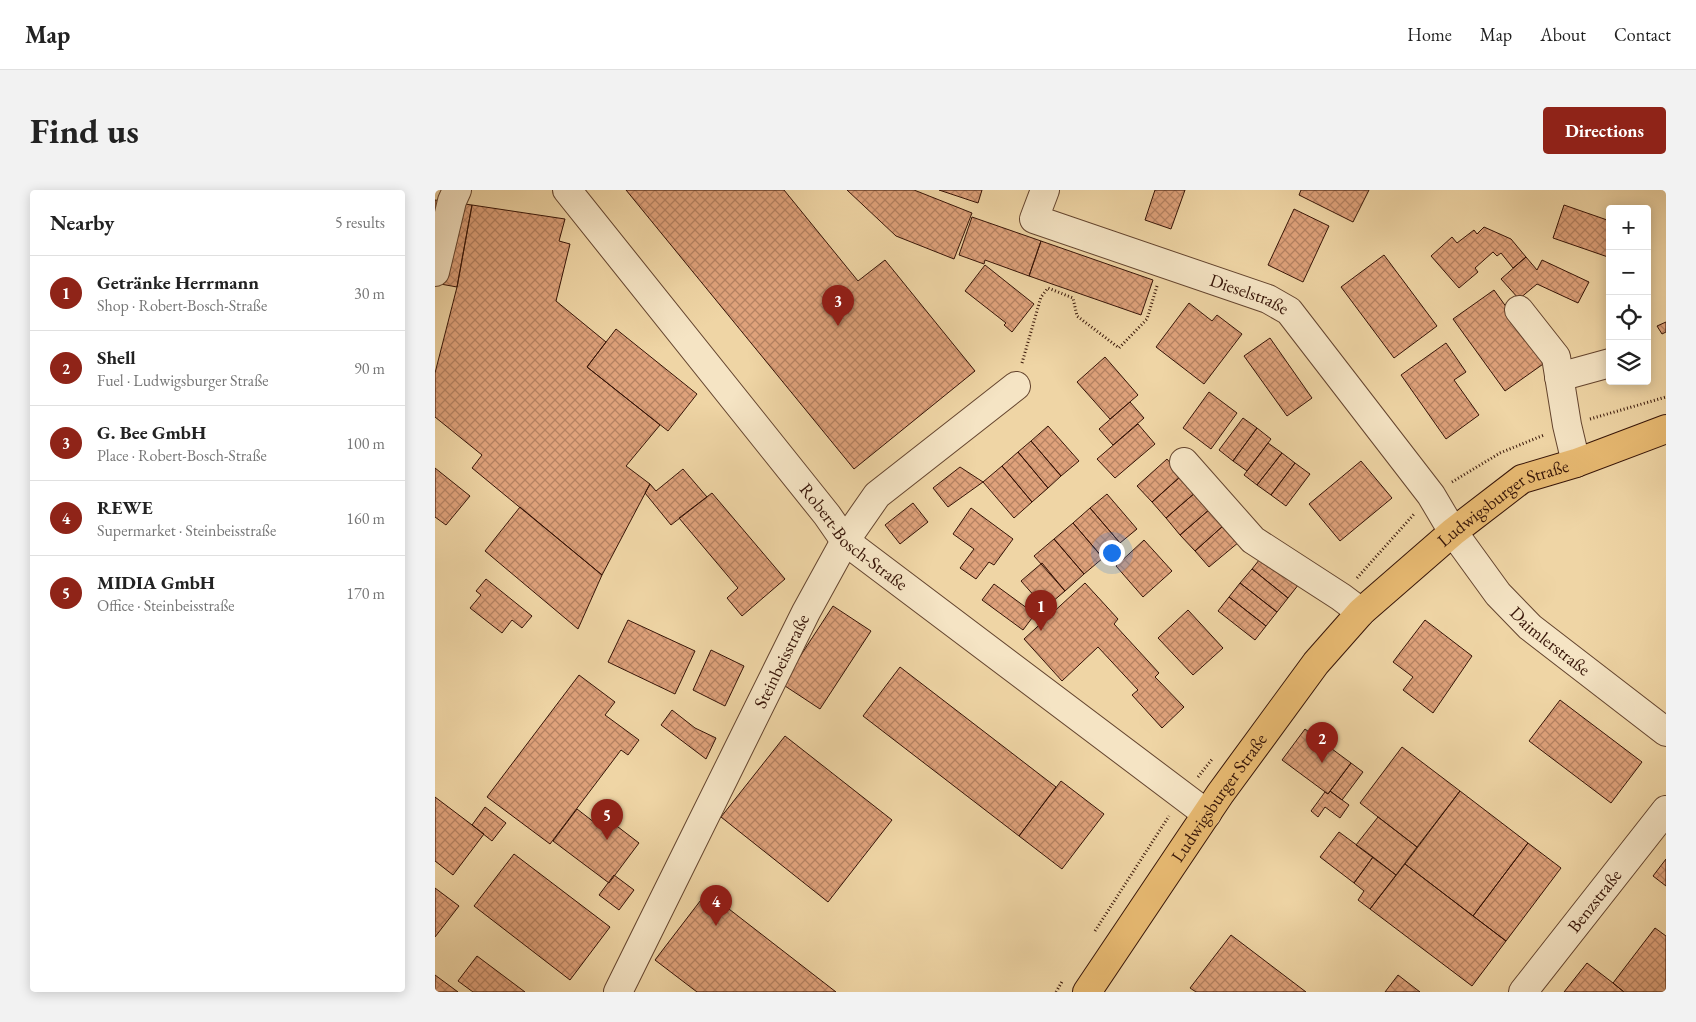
<!DOCTYPE html>
<meta charset="utf-8">
<style>
:root{--surface:#fff;--page:#f2f2f2;--text:#222;--muted:#767676;--line:#e0e0e0;--accent:#8f2418}
body{margin:0;font-family:"EB Garamond",serif;background:var(--page);color:var(--text)}
.controls{position:absolute;right:15px;top:15px;display:grid;overflow:hidden;border-radius:5px;box-shadow:0 2px 12px #0003}
.controls button{width:45px;height:45px;display:grid;place-items:center;padding:0;border:0;border-bottom:1px solid var(--line);background:var(--surface);color:var(--text);font:25px sans-serif}
.you{position:absolute;left:676px;top:362px;width:18px;height:18px;margin:-12px;border:4px solid #fff;border-radius:50%;background:#1a73e8;box-shadow:0 0 0 8px #1a73e833}
.badge{display:grid;place-items:center;width:32px;height:32px;border-radius:50%;background:var(--accent);color:#fff;font-size:16px;font-weight:700}
.pin{position:absolute;translate:-50% -41px;filter:drop-shadow(0 1px 2px #0008)}
.pin::after{content:'';position:absolute;top:26px;width:18px;height:15px;background:inherit;clip-path:polygon(0 0,100% 0,50% 100%)}
.list{margin:0;padding:0;list-style:none}
h2{display:flex;justify-content:space-between;align-items:center;height:65px;margin:0;padding:0 20px;font-size:21px}
h2 small{font-size:16px;font-weight:400;color:var(--muted)}
.list li{display:grid;grid-template-columns:32px 1fr auto;gap:15px;align-items:center;box-sizing:border-box;height:75px;padding:0 20px;border-top:1px solid var(--line)}
.list b{display:block;font-size:19px;white-space:nowrap}
.list p{margin:0;font-size:16px;white-space:nowrap;color:var(--muted)}
.list em{font-size:16px;font-style:normal;color:var(--muted)}
.icon{flex:none;width:28px;height:28px;fill:none;stroke:currentColor;stroke-width:2;stroke-linecap:round;stroke-linejoin:round}
.map{position:relative;flex:none;width:1231px;height:802px;overflow:hidden;border-radius:5px}
header{display:flex;align-items:center;gap:30px;box-sizing:border-box;height:70px;padding:0 25px;background:var(--surface);border-bottom:1px solid var(--line)}
header strong{font-size:24px}
nav{display:flex;gap:28px;margin-inline-start:auto;font-size:18px}
.intro{display:flex;align-items:center;justify-content:space-between;box-sizing:border-box;height:120px;padding:0 30px}
h1{margin:0;font-size:35px}
.button{padding:12px 22px;border-radius:5px;background:var(--accent);color:#fff;font-size:18px;font-weight:700}
main{display:flex;gap:30px;padding:0 30px}
aside{flex:1;background:var(--surface);border-radius:5px;box-shadow:0 2px 12px #0003}
.map>svg:first-child{display:block}
</style>
<header>
<strong>Map</strong>
<nav><a>Home</a><a>Map</a><a>About</a><a>Contact</a></nav>
</header>
<div class="intro"><h1>Find us</h1><a class="button">Directions</a></div>
<main>
<aside>
<h2>Nearby<small>5 results</small></h2>
<ul class="list">
<li><span class="badge">1</span><div><b>Getränke Herrmann</b><p>Shop · Robert-Bosch-Straße</p></div><em>30 m</em></li>
<li><span class="badge">2</span><div><b>Shell</b><p>Fuel · Ludwigsburger Straße</p></div><em>90 m</em></li>
<li><span class="badge">3</span><div><b>G. Bee GmbH</b><p>Place · Robert-Bosch-Straße</p></div><em>100 m</em></li>
<li><span class="badge">4</span><div><b>REWE</b><p>Supermarket · Steinbeisstraße</p></div><em>160 m</em></li>
<li><span class="badge">5</span><div><b>MIDIA GmbH</b><p>Office · Steinbeisstraße</p></div><em>170 m</em></li>
</ul>
</aside>
<div class="map">
<svg width="1231" height="802" viewBox="0 0 1231 802">
<defs>
<pattern id="building-cross-hatch" width="8" height="8" patternUnits="userSpaceOnUse" patternTransform="scale(1.25)"><rect width="8" height="8" fill="#dfa27b"/><path d="M0 0l8 8M0 8l8-8" fill="none" stroke="#b68363"/></pattern>
</defs>
<rect width="100%" height="100%" fill="#efd5a5"/>
<filter id="stains"><feTurbulence type="fractalNoise" baseFrequency=".004" numOctaves="4"/><feColorMatrix values="0 0 0 0 .2 0 0 0 0 .09 0 0 0 0 .02 0 0 0 .5 -.17"/></filter>
<radialGradient id="worn" r=".72"><stop offset=".6" stop-color="#630" stop-opacity="0"/><stop offset="1" stop-color="#630" stop-opacity=".3"/></radialGradient>
<path fill="url(#building-cross-hatch)" stroke="#361407" d="M191 0H349L423 91 450 70 540 181 419 279Z
M412 0H479L537 23 519 69 461 46Z
M504 0H547L543 13Z
M720 0H750L736 39 710 30Z
M866 0H934L918 32 864 5Z
M0 10 37 15 22 97 0 93Z
M37 15 130 29 124 51 135 54 121 111 171 152 152 177 225 235 191 276 215 294 167 385 37 278 47 265 0 227V183L22 97Z
M1129 15 1175 31 1173 67 1118 48Z
M859 19 894 36 868 92 833 75Z
M537 27 606 51 594 86 550 70 549 74 524 65Z
M1049 37 1076 49 1091 67 1078 78 1066 63 1062 66 1058 62 1040 78 1043 82 1024 98 996 66 1017 47 1022 53 1039 40 1042 44Z
M606 51 718 90 706 125 594 86Z
M949 65 1002 136 959 168 906 97Z
M1091 67 1102 80 1107 70 1154 92 1143 113 1102 94 1084 109 1066 89Z
M550 75 599 114 577 142 569 135 571 133 530 101Z
M1059 100 1111 172 1070 201 1018 129Z
M754 113 777 131 782 125 807 144 769 194 721 157Z
M1231 132V142L1227 144 1222 136Z
M181 139 262 204 233 241 152 177Z
M835 148 877 208 852 226 809 166Z
M1011 153 1031 182 1019 190 1044 225 1011 249 966 185Z
M670 167 703 205 675 229 642 192Z
M774 202 802 223 776 259 748 238Z
M695 212 709 228 678 255 664 239Z
M808 228 822 238 798 271 784 260Z
M703 234 720 254 680 288 662 269Z
M613 236 644 271 626 286 596 251Z
M822 238 836 249 812 281 798 271Z
M596 251 626 286 613 298 583 262Z
M833 253 847 263 822 295 809 285Z
M583 262 613 298 597 312 567 276Z
M847 263 860 273 836 305 822 295Z
M732 269 746 286 717 312 702 296Z
M926 271 957 308 905 351 874 314Z
M860 273 875 284 851 316 836 305Z
M567 276 597 312 579 328 548 292Z
M525 277 548 292 513 317 498 298Z
M0 278 35 306 11 335 0 327Z
M248 279 272 307 236 335 210 303 215 294 221 301Z
M746 286 761 302 731 328 717 312Z
M761 302 775 319 745 345 731 328Z
M277 303 350 389 307 426 292 408 303 398 244 328Z
M672 304 702 339 685 353 655 318Z
M478 313 493 332 465 354 450 335Z
M85 317 167 385 143 439 50 361Z
M536 318 578 349 559 375 554 372 541 389 525 378 539 359 518 344Z
M655 318 685 353 668 368 638 333Z
M775 319 789 335 760 361 745 345Z
M638 333 668 368 649 384 619 349Z
M789 335 804 352 774 377 760 361Z
M619 349 649 384 630 401 599 366Z
M709 350 737 381 708 407 681 376Z
M828 365 864 394 853 408 817 379Z
M607 373 630 401 610 418 586 391Z
M817 379 853 408 842 422 805 393Z
M51 389 97 426 87 438 77 430 67 443 35 418 46 405 41 401Z
M650 393 683 429 679 434 724 483 720 487 749 517 727 538 697 505 703 500 663 457 627 491 589 449Z
M805 393 842 422 831 436 794 407Z
M559 394 600 424 588 440 547 410Z
M794 407 831 436 820 450 783 421Z
M398 416 436 441 385 519 347 494Z
M753 420 788 458 758 485 723 448Z
M193 430 260 461 240 504 173 472Z
M990 430 1037 466 998 523 968 500 978 487 958 472Z
M276 460 309 476 290 516 258 500Z
M465 477 621 597 584 646 428 526Z
M144 485 180 512 170 525 204 550 193 565 186 560 115 654 52 607Z
M1125 510 1207 572 1176 613 1094 551Z
M237 520 260 538 281 548 271 569 226 535Z
M870 539 916 573 893 604 847 570Z
M350 546 457 630 393 712 286 627Z
M967 557 1025 601 982 657 925 613Z
M916 573 928 582 907 610 895 601Z
M626 591 669 624 627 679 584 646Z
M895 601 914 615 905 628 890 617 883 627 876 621 890 602 893 604Z
M1025 601 1093 653 1038 726 970 674Z
M0 607 49 644 18 685 0 671Z
M50 617 71 633 57 651 37 635Z
M142 619 164 636 170 627 204 653 174 693 118 651Z
M943 627 982 657 961 685 921 655Z
M904 642 938 667 919 693 885 667Z
M1093 653 1126 678 1071 751 1038 726Z
M79 664 175 737 135 790 39 716Z
M938 667 961 685 935 719 923 710 929 701 919 693Z
M1231 669V696L1218 686Z
M970 674 1071 751 1037 796 935 719Z
M179 685 199 700 184 720 164 705Z
M0 698 24 716 0 747Z
M272 702 401 802H262L220 770Z
M1220 738 1231 746V802H1189L1178 793Z
M796 745 871 802H761L755 798Z
M42 766 90 802H38L23 791Z
M1152 773 1178 793 1189 802H1129Z
M0 785 23 802H0Z
M963 785 985 802H950Z"/>
<g fill="none" stroke-linecap="round" stroke-linejoin="round">
<defs>
<g id="minor">
<path id="s1" d="M132 0 392 325 410 351 772 624"/>
<path id="s2" d="M610 0 599 29 833 109 854 121 996 305 1018 342 1063 404 1095 437 1231 542"/>
<path d="M0 82 17 11 22 0"/>
<path d="M1084 120 1121 167 1132 235 1141 273"/>
<path d="M1124 187 1175 173"/>
<path d="M749 272 818 350 906 407 926 422"/>
<path id="s3" d="M183 802 371 422 410 351 442 305 581 196"/>
<path id="s4" d="M1088 802 1231 620"/>
</g>
<g id="major">
<path id="s5" d="M652 802 785 604 881 473 926 422 1018 342 1087 289 1141 273 1231 239"/>
</g>
</defs>
<use href="#minor" stroke="#64442e" stroke-width="30"/>
<use href="#major" stroke="#361407" stroke-width="30"/>
<path stroke="#361407" stroke-width="3" stroke-dasharray="1 2.5" stroke-linecap="butt" d="M587 173 606 107 613 98 638 108 642 126 684 158 712 129 722 96
M1155 229 1231 207
M1017 292 1065 263 1109 245
M922 388 980 323
M763 587 778 568
M660 741 734 626
M621 802 628 790"/>
<use href="#minor" stroke="#f5e4c4" stroke-width="28"/>
<use href="#major" stroke="#e8ba72" stroke-width="28"/>
</g>
<g text-anchor="middle" stroke-width="4" stroke-linejoin="round" paint-order="stroke">
<g font-size="18" fill="#361407" stroke="#f5e4c4">
<text dy="6" stroke="none"><textPath href="#s2" startOffset="259">Dieselstraße</textPath></text>
<text dy="6" stroke="none"><textPath href="#s5" startOffset="650">Ludwigsburger Straße</textPath></text>
<text dy="6" stroke="none"><textPath href="#s1" startOffset="451">Robert-Bosch-Straße</textPath></text>
<text dy="6" stroke="none"><textPath href="#s2" startOffset="725">Daimlerstraße</textPath></text>
<text dy="6" stroke="none"><textPath href="#s3" startOffset="369">Steinbeisstraße</textPath></text>
<text dy="6" stroke="none"><textPath href="#s5" startOffset="235">Ludwigsburger Straße</textPath></text>
<text dy="6" stroke="none"><textPath href="#s4" startOffset="116">Benzstraße</textPath></text>
</g>
</g>
<rect width="100%" height="100%" filter="url(#stains)"/>
<rect width="100%" height="100%" fill="url(#worn)"/>
</svg>
<div class="controls">
<button>+</button>
<button>−</button>
<button><svg class="icon" aria-label="locate" viewBox="0 0 24 24"><circle cx="12" cy="12" r="6"/><path d="M12 2v4M12 18v4M2 12h4M18 12h4"/></svg></button>
<button><svg class="icon" aria-label="layers" viewBox="0 0 24 24"><path d="M12 4l9 5-9 5-9-5zM3 14l9 5 9-5"/></svg></button>
</div>
<div class="you"></div>
<div class="pin badge" style="left:606px;top:441px">1</div>
<div class="pin badge" style="left:887px;top:573px">2</div>
<div class="pin badge" style="left:403px;top:136px">3</div>
<div class="pin badge" style="left:281px;top:736px">4</div>
<div class="pin badge" style="left:172px;top:650px">5</div>
</div>
</main>
